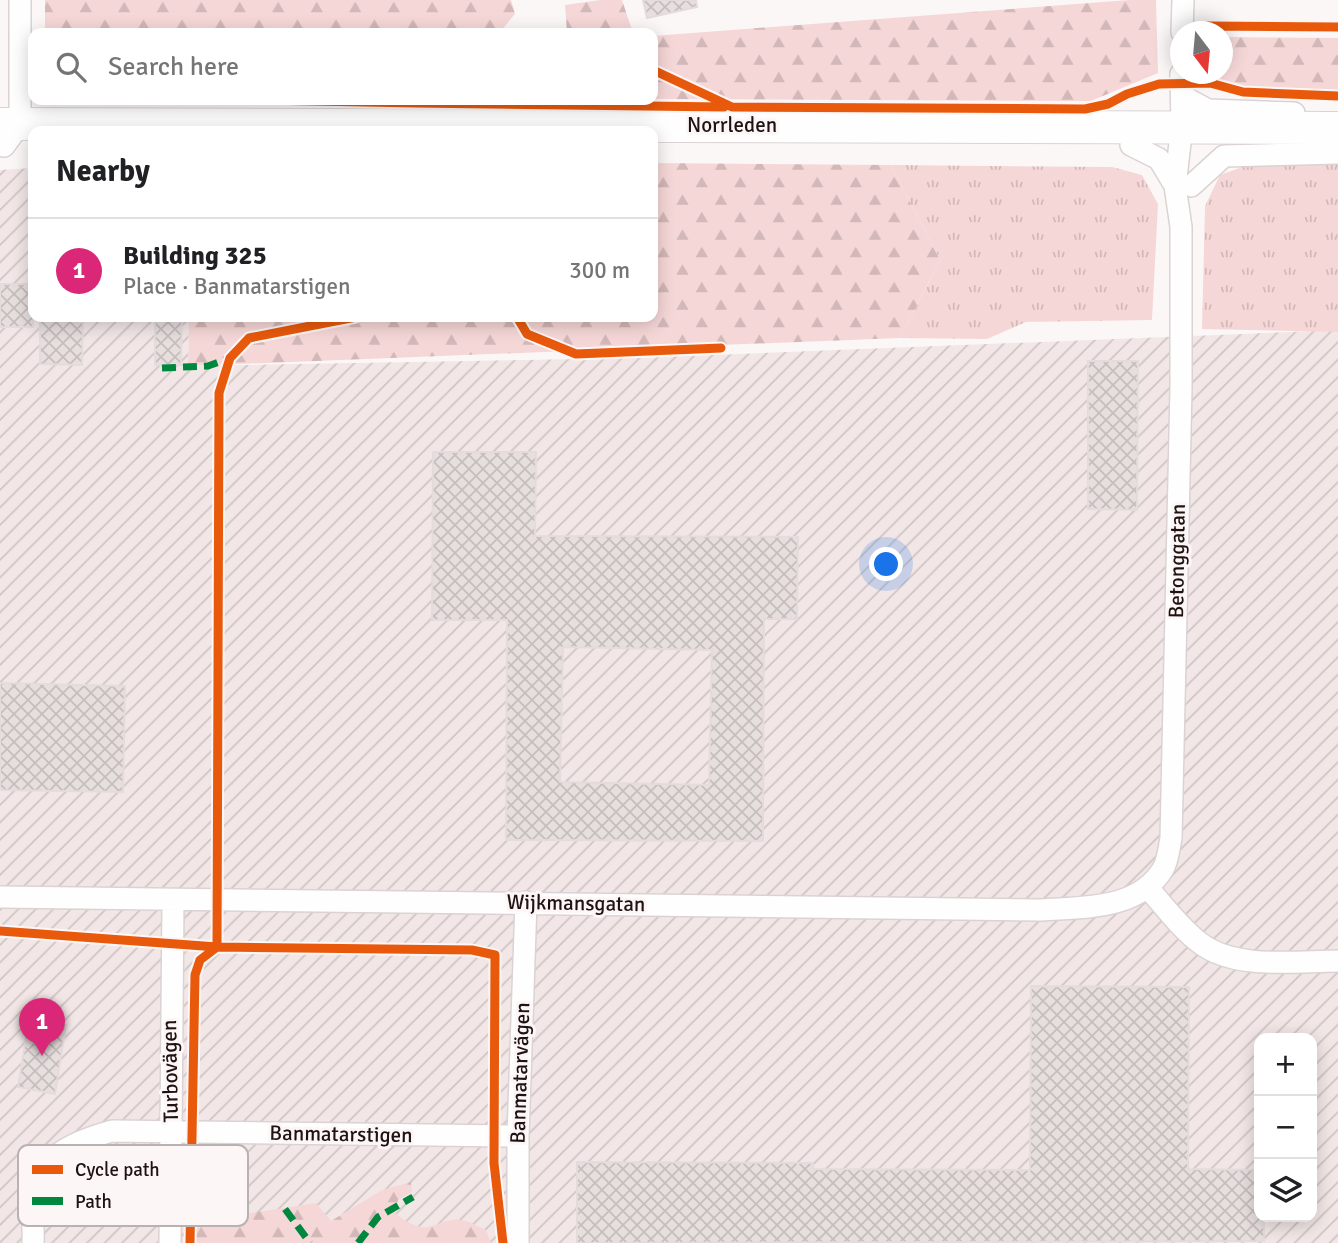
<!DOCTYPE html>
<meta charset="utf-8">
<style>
:root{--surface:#fff;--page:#f6f6f6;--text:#202124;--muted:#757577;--line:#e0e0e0;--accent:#db2777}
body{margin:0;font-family:Signika,sans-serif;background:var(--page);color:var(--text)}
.controls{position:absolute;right:21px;bottom:21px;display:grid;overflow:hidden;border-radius:14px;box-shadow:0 4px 18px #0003}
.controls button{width:63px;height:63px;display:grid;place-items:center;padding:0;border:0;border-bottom:2px solid var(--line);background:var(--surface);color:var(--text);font:35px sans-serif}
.compass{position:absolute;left:1170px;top:21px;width:63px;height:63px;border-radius:50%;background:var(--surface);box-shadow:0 4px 18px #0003;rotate:164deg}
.you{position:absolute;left:887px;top:565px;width:24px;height:24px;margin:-18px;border:5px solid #fff;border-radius:50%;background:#1a73e8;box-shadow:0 0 0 10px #1a73e833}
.badge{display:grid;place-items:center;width:46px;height:46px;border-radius:50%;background:var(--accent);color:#fff;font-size:23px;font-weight:700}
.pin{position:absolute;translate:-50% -58px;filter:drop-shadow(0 2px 4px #0008)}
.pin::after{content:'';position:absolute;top:37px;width:24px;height:21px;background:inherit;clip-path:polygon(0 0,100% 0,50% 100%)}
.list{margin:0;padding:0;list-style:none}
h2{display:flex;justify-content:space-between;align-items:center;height:91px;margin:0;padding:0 28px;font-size:30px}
h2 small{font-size:23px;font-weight:400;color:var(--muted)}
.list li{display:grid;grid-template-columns:46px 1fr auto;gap:21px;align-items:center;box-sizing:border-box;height:105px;padding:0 28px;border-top:2px solid var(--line)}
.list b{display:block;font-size:26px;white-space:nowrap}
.list p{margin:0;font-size:23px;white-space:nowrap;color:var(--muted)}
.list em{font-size:23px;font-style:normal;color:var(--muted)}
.icon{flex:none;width:38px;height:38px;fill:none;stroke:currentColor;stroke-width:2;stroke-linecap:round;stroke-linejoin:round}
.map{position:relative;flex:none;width:1338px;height:1243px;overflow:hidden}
.search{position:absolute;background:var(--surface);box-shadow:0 4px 18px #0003;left:28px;top:28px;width:630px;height:77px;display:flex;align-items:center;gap:18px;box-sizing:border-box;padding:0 24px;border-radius:14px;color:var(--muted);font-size:26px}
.panel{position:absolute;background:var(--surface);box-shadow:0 4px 18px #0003;left:28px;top:126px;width:630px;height:196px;border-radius:14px}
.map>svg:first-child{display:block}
</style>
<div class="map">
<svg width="1338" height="1243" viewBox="0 0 1338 1243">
<defs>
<pattern id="industrial-furrows" width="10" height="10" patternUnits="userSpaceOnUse" patternTransform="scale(1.75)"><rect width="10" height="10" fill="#f2e7e6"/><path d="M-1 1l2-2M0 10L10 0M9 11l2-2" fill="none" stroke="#cfc5c4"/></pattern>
<pattern id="grass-tufts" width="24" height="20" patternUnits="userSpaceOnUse" patternTransform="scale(1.75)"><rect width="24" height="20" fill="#f6d7d7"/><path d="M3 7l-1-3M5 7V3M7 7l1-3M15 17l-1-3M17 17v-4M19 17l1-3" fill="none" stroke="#d2b8b8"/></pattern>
<pattern id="forest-firs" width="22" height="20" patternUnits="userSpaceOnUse" patternTransform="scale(1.75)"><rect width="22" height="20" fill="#f6d7d7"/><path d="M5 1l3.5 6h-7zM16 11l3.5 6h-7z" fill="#d2b8b8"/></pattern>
<pattern id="building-cross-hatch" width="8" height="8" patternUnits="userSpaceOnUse" patternTransform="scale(1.75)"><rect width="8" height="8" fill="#e7dede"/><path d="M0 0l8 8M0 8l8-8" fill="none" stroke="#c6bdbd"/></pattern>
</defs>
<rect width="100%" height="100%" fill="#fcf7f7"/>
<path fill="url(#industrial-furrows)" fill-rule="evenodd" d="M33 168V317H189L188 366 640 358 1338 330V1243H0V170ZM1259 1038H1312V1217H1259Z"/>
<path fill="url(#grass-tufts)" d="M1338 161V332L1202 329 1205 206 1220 175 1256 162Z
M891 165 1112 167 1142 175 1158 204 1152 320 1026 322 987 339 900 338 940 260Z"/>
<path fill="url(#forest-firs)" d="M45 0H511L515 14 499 33H45Z
M600 0H622L633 33H567L565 5Z
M1129 0H1156L1158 73 1091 101 653 99V36Z
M1223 37 1338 38V94L1262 91 1220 79Z
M226 100H429L423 105Z
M653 163 891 165 940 260 900 338 188 366 189 317H653Z
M411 1182 412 1192 398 1200 395 1213C431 1243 437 1214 465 1221 472 1223 479 1227 486 1230L491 1243H193V1222L316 1203 331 1221 382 1190Z"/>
<path fill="url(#building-cross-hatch)" stroke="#e4dcdc" stroke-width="2" fill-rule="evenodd" d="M643 0H696L697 7 647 18Z
M0 284H33V327H0Z
M40 317H83L82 365 40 364Z
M155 317H182L181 365H155Z
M1088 361H1138L1137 510 1088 509Z
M433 452H536L535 536 798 537 797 619H764L763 841 506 840 507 620H432ZM563 647 712 650 709 785 560 782Z
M0 683 125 686 123 792 0 790Z
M1031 986 1189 987 1188 1169 1259 1170V1217H1264V1241L577 1243V1162L813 1163V1169L1030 1170Z
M29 1019 66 1025 55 1094 18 1087Z"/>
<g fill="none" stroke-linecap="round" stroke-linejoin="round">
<defs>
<path id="minor" d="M1182 32 1183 0
M1182 96 1208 110 1294 113
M0 138 4 146 20 124V0
M1131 145 1159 159 1174 184
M1191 186 1224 156 1338 153
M1148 888C1165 907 1180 928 1200 943 1235 970 1296 961 1338 961
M0 897 1042 910C1084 907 1138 910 1163 869 1168 861 1169 848 1171 838L1181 388V227L1175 186 1182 126 1181 74
M33 1243C34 1228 31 1213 33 1198 37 1156 76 1141 112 1131L518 1136
M170 1243 173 900
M518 1243V1136L526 902"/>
<path id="secondary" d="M0 124 1338 128"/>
</defs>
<use href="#minor" stroke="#dbd3d3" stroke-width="24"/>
<use href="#secondary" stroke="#dbd3d3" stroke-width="34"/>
<use href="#minor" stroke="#fffefe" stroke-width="21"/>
<use href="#secondary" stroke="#fffefe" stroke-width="32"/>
<path stroke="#00873e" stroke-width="7" stroke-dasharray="14 7" stroke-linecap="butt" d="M162 368 208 366 230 358
M285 1209 310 1243
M358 1243 378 1217 413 1197"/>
<defs>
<path id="cycleway" d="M1208 32V26L1338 27
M653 70 732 107 1085 109 1108 104 1127 94 1159 84 1210 83 1243 92 1338 96
M263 100 416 103 421 100
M416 103 724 107
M517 317 527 334 576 354 721 348
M0 931 217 947 219 393 230 358 249 338 356 317
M190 1243 195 975 200 960 217 947 472 950 495 955 494 1163 503 1243"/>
</defs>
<use href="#cycleway" stroke="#fdf6f6" stroke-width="13"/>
<use href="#cycleway" stroke="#e8590c" stroke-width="9"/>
</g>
<g text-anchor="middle" stroke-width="6" stroke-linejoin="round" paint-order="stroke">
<g font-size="21" fill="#1e1212" stroke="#fdf6f6">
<text x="732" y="132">Norrleden</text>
<text transform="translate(1177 561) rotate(-89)" y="7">Betonggatan</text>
<text transform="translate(576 903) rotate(1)" y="7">Wijkmansgatan</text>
<text transform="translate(170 1071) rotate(-91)" y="7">Turbovägen</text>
<text transform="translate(520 1073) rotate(-88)" y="7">Banmatarvägen</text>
<text transform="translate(341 1134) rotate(1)" y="7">Banmatarstigen</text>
</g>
</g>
<rect x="18" y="1145" width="230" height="81" rx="10" fill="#fdf6f6" stroke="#bab2b2" stroke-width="2"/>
<rect x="32" y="1165" width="31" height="9" fill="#e8590c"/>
<rect x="32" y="1197" width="31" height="8" fill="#00873e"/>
<g font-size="19" fill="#1e1212">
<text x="75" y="1176">Cycle path</text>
<text x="75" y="1208">Path</text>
</g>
</svg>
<div class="controls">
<button>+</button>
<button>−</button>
<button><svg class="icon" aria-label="layers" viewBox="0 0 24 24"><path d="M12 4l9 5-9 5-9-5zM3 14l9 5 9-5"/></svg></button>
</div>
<svg class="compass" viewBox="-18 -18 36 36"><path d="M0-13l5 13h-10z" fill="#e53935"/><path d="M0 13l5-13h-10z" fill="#757577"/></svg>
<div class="you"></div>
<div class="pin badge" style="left:42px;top:1056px">1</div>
<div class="search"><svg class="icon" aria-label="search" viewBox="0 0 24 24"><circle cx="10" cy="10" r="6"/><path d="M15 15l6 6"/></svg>Search here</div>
<section class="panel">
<h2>Nearby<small></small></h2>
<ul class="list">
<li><span class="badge">1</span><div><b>Building 325</b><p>Place · Banmatarstigen</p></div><em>300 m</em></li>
</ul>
</section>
</div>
